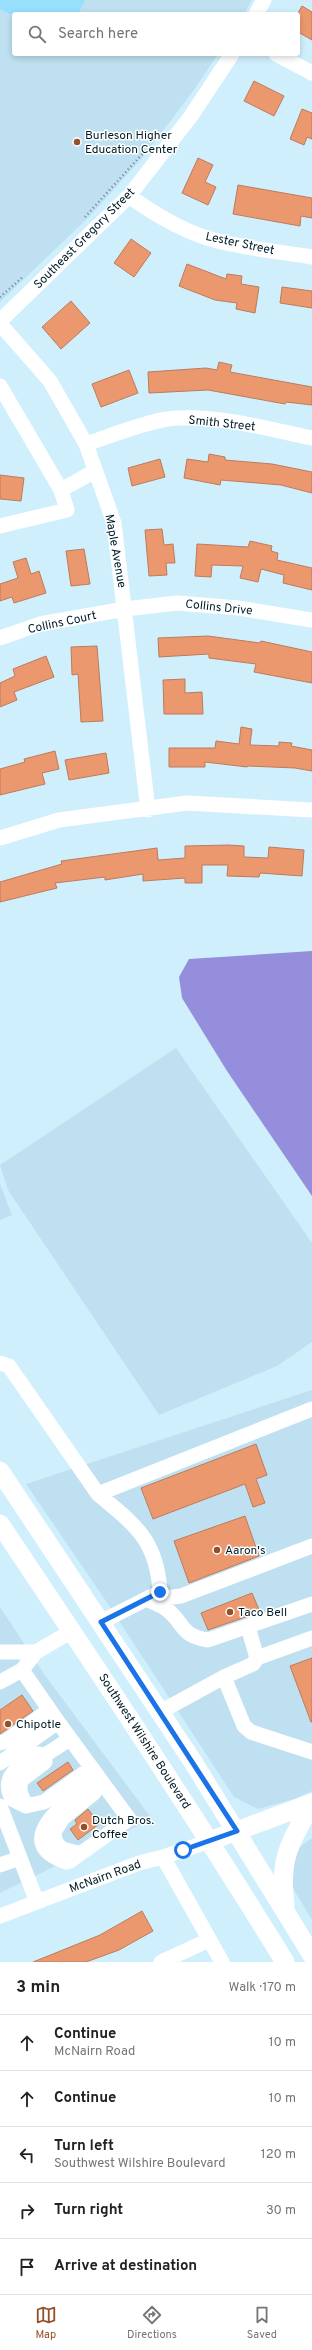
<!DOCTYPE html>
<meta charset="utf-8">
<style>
:root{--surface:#fff;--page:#f6f6f6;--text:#222;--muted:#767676;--line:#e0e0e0;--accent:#964f29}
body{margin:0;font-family:Overpass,sans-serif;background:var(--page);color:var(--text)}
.stop{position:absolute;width:12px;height:12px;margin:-9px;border:3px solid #1a73e8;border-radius:50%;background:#fff}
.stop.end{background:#1a73e8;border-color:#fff;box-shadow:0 1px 4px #0008}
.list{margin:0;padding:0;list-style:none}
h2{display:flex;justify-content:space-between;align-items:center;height:52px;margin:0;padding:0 16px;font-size:17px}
h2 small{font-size:13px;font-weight:400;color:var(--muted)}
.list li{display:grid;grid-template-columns:26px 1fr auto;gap:12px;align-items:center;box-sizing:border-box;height:56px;padding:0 16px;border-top:1px solid var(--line)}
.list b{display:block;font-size:15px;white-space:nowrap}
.list p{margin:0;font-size:13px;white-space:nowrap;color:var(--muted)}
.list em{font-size:13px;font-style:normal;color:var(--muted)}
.icon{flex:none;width:22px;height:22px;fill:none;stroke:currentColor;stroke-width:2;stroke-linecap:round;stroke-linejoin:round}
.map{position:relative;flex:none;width:312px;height:1962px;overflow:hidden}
.search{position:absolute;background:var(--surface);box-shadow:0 2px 6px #0003;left:12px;right:12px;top:12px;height:44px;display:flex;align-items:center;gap:10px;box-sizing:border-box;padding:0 14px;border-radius:4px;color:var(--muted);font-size:15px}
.sheet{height:332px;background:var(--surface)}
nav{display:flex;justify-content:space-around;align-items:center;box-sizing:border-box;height:56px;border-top:1px solid var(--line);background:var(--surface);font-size:11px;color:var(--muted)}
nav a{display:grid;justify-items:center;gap:2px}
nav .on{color:var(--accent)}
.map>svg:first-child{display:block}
</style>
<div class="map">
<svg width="312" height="1962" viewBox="0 0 312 1962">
<rect width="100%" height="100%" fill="#d0effd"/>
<path fill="#bee0f0" d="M0 0H252L244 14H14V54H218L194 90 143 157 90 216 0 302Z
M176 1048 312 1243V1342L277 1366 159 1415 8 1190 0 1165Z
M0 1184 12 1215 0 1220Z
M312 1390V1791L294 1799 258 1809 234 1797 108 1604 26 1484Z
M0 1607 44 1674 152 1819 0 1893Z
M312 1838V1920L290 1883 297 1849Z"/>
<path fill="#98dffd" d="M0 0H85L78 14H14V16L0 9Z"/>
<path fill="#958edc" d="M312 951V1196L227 1071 182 998 179 977 189 959Z"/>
<path fill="#eb986f" stroke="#bd7b5b" d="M302 6 312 12V40L298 32V13Z
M254 81 284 96 274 116 244 101Z
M302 109 312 113V139L307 137 304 145 290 139Z
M198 158 213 165 205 182 216 187 208 205 182 193Z
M238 185 312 198V218L301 216 300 226 233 214Z
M131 239 151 253 134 277 114 263Z
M187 264 226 279 227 274 242 276 241 284 259 287 255 313 236 309 237 303 215 300 179 286Z
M282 287 312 291V308L280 303Z
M71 301 90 323 61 349 42 327Z
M219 362 232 365 230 372 312 387V405L286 402 285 404 208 390 149 393 148 372 206 368 217 370Z
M129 370 138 393 101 407 92 384Z
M209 454 225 457V460L272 464 312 472V493L281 485 221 480 220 485 184 478 187 459 208 462Z
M160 459 165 477 132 486 128 468Z
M0 475 24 478 21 501 0 499Z
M162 529 164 545 173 544 175 563H166L167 575 149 576 145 530Z
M250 541 272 546 271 551 278 553 277 560 312 568V590L283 583 284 575 261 569 258 582 240 578 243 566 212 565 211 577 195 576 197 544 248 547Z
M84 549 90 584 71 586 66 551Z
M26 558 31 574 39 571 46 593 14 603 12 597 0 601V584L18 578 13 562Z
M208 636 260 643 261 641 312 652V683L254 672 256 664 209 658V654L159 657 158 638Z
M97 646 103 721 81 722 78 674 72 675 71 647Z
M46 656 54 677 14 692 17 700 0 707V683L15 676 13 669Z
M185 679V693L202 692 203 714H164L163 680Z
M241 727 252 729 250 745 279 746V742L292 743 291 746 312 750V771L295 768 248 766 247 767 205 762V767H169V748H215L216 741 239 744Z
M55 751 59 769 42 773 45 784 0 795V769L25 762 24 759Z
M106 753 109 773 69 780 65 760Z
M228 845 244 846V857L268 858 269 847 304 850 302 876 260 873 259 877 227 876 228 865H202V883H185V878L143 881V874L105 880V877L55 883 57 888 0 902V882L62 864 61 861 157 848 158 860 185 858V846Z
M256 1444 267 1475 256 1479 265 1503 253 1507 245 1484 153 1519 141 1488Z
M245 1516 259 1556 189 1583 174 1541Z
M252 1593 260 1612 208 1630 201 1613Z
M312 1658V1722H311L290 1666Z
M22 1695 33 1711 0 1734V1710Z
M68 1762 73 1770 43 1791 37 1783Z
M88 1809 99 1824 78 1840 70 1829 77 1824 75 1820Z
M142 1911 153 1931 119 1950 86 1962H33L100 1935Z"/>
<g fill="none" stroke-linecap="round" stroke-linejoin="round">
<path stroke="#698591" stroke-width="2.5" stroke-dasharray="1 3" stroke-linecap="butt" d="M85 217 145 151
M0 297 24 276"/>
<path stroke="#fff" stroke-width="15" d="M256 14 264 0
M276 54 312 73
M129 196C156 215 185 233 218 241 249 249 281 252 312 257
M0 321 129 196 191 116 232 54
M0 324 50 381 86 444 114 523 148 810
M0 386 61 490 95 471
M86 444C113 435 139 424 167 419 212 413 268 429 312 438
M0 526 67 510 61 490
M0 638 40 624 125 609 177 603 238 608 312 620
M0 838 59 820 187 803 312 810
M0 1363 9 1366 98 1494 312 1409
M98 1494C135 1525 157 1540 160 1592L101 1622
M148 1600C153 1602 160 1605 165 1608 185 1622 178 1635 208 1640L312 1604
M149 1600 181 1596 312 1546
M0 1652H36L72 1631
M257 1658 312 1638
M224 1677 253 1664 257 1658 248 1627
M0 1682 22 1670
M160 1712 224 1677 244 1726 251 1732 312 1752
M58 1722 129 1819 70 1861 66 1862C10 1843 65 1803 87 1785L94 1786 101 1781
M70 1739 45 1755 38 1754C20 1766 0 1775 12 1799L26 1806 44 1802 91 1768
M0 1743 6 1741 49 1710
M0 1763 58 1722 22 1670 36 1652
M0 1806 37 1902
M26 1806 20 1792V1781L45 1762V1755
M80 1853C66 1851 54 1849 54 1832L63 1818 94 1793V1786
M163 1857 222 1962
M0 1865 20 1858
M0 1916 139 1863 163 1857 210 1841
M161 1962 209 1940"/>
<path stroke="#fff" stroke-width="19" d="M0 1471 193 1762 312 1955
M0 1524C97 1669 194 1814 285 1962
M210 1841 312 1803
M285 1905C279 1856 290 1844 312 1803"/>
</g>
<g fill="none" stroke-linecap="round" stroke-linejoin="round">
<path stroke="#1a73e8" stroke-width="5" d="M160 1592 101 1622 237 1831 183 1850"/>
</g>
<g fill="#964f29" stroke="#fff" stroke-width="1.5">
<circle cx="77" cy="142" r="4"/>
<circle cx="217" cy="1550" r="4"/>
<circle cx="230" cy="1612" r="4"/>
<circle cx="8" cy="1724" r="4"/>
<circle cx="84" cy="1827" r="4"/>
</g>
<g text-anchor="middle" stroke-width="3" stroke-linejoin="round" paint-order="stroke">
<g font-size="12" fill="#021c26" stroke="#fff" text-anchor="start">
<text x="85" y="139">Burleson Higher<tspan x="85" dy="14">Education Center</tspan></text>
<text x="225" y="1554">Aaron's</text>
<text x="238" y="1616">Taco Bell</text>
<text x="16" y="1728">Chipotle</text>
<text x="92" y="1824">Dutch Bros.<tspan x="92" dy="14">Coffee</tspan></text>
</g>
<g font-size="12" fill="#021c26" stroke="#fff">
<text transform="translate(84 238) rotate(-45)" y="4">Southeast Gregory Street</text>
<text transform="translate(240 243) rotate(12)" y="4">Lester Street</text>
<text transform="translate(222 423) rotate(6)" y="4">Smith Street</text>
<text transform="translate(116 551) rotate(80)" y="4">Maple Avenue</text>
<text transform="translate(219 607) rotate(6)" y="4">Collins Drive</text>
<text transform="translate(62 622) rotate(-12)" y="4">Collins Court</text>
<text transform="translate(145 1741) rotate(57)" y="4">Southwest Wilshire Boulevard</text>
<text transform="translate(105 1876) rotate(-20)" y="4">McNairn Road</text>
</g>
</g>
</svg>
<div class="stop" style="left:183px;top:1850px"></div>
<div class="stop end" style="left:160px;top:1592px"></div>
<div class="search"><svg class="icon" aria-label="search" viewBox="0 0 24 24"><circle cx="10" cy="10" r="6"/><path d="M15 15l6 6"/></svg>Search here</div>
</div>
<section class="sheet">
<h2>3 min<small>Walk · 170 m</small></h2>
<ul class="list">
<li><svg class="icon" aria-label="ahead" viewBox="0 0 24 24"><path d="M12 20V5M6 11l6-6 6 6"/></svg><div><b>Continue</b><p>McNairn Road</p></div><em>10 m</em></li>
<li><svg class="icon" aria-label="ahead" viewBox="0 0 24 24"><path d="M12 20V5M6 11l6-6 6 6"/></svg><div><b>Continue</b></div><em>10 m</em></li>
<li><svg class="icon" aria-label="left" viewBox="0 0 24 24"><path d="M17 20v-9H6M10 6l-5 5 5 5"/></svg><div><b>Turn left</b><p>Southwest Wilshire Boulevard</p></div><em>120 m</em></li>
<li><svg class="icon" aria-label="right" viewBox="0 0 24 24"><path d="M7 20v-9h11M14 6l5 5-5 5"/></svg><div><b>Turn right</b></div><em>30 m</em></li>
<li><svg class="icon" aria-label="arrive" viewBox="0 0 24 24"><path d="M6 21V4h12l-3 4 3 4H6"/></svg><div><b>Arrive at destination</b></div></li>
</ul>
</section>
<nav>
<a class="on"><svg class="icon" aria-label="map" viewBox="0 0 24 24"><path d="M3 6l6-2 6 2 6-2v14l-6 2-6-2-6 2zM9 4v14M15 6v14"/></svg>Map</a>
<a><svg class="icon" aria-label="directions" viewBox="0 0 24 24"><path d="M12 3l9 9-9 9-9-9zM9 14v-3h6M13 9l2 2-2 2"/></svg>Directions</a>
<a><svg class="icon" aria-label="saved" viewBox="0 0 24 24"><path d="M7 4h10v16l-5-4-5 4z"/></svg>Saved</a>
</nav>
